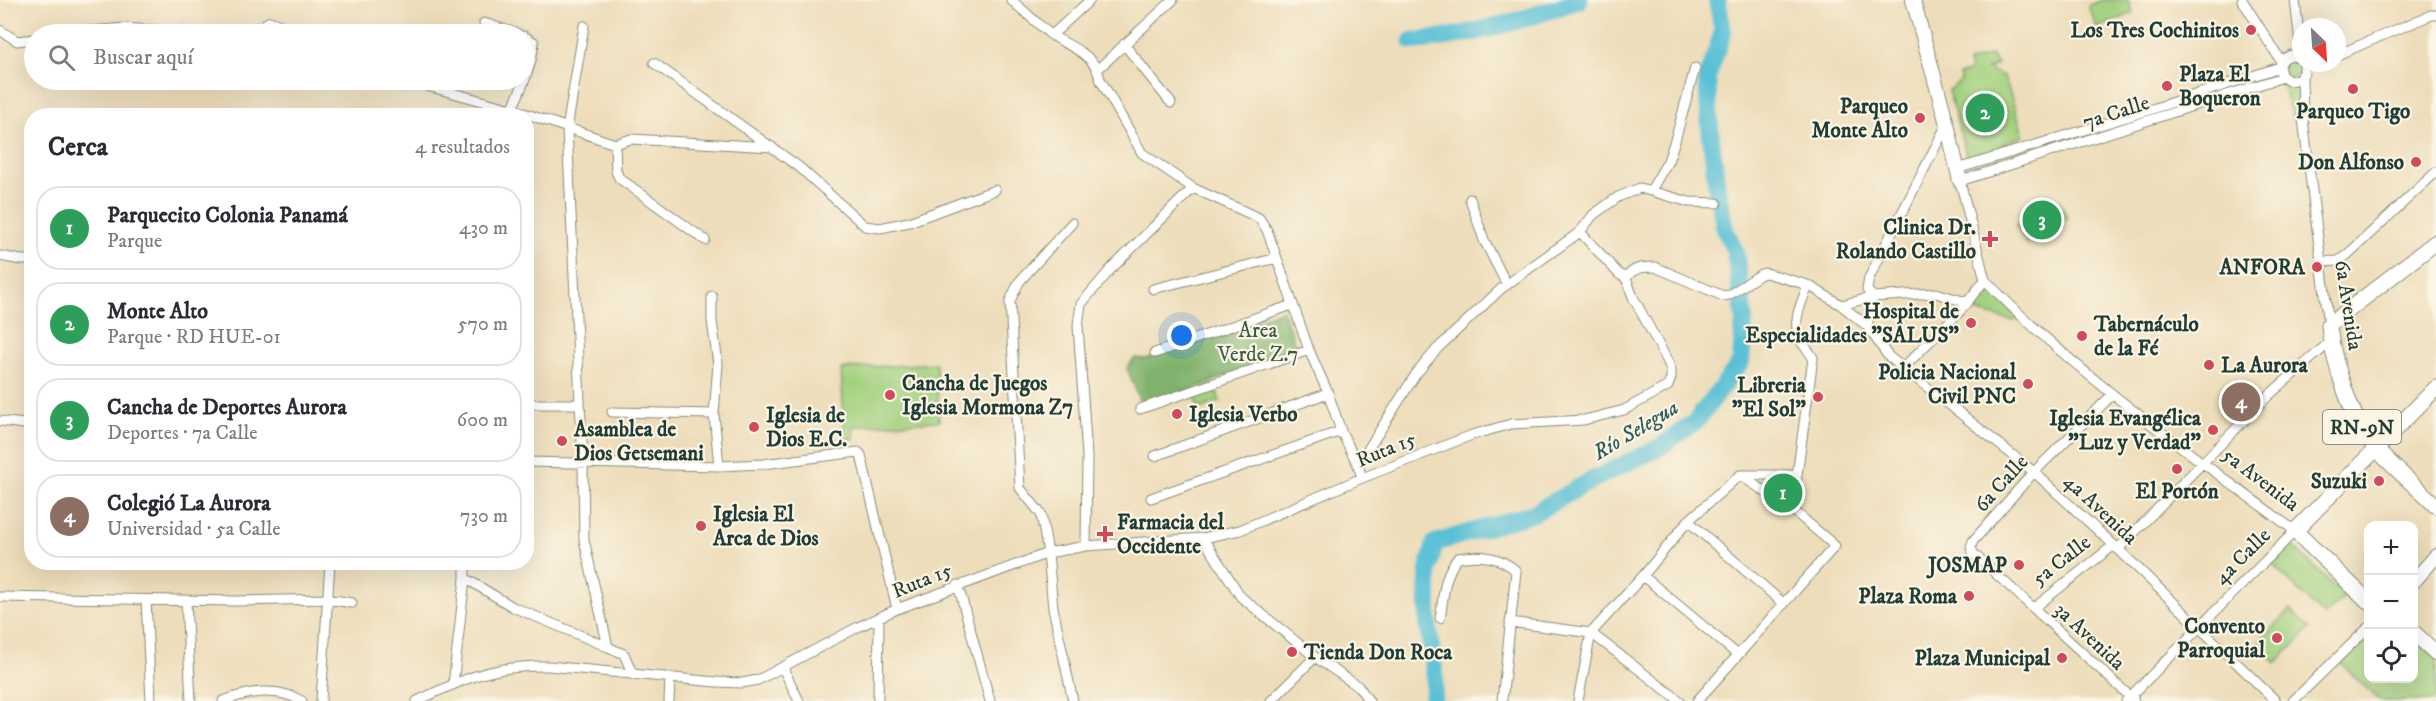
<!DOCTYPE html>
<html lang="es">
<meta charset="utf-8">
<style>
:root{--surface:#fff;--page:#f2f2f3;--text:#2b2b33;--muted:#7c7c81;--line:#e1e1e2;--accent:#db2777}
body{margin:0;font-family:"IM FELL DW Pica",serif;background:var(--page);color:var(--text)}
.controls{position:absolute;right:18px;bottom:18px;display:grid;overflow:hidden;border-radius:12px;box-shadow:0 6px 24px #0002}
.controls button{width:54px;height:54px;display:grid;place-items:center;padding:0;border:0;border-bottom:2px solid var(--line);background:var(--surface);color:var(--text);font:30px sans-serif}
.compass{position:absolute;left:2292px;top:18px;width:54px;height:54px;border-radius:50%;background:var(--surface);box-shadow:0 6px 24px #0002;rotate:155deg}
.you{position:absolute;left:1182px;top:336px;width:21px;height:21px;margin:-15px;border:4px solid #fff;border-radius:50%;background:#1a73e8;box-shadow:0 0 0 9px #1a73e833}
.badge{display:grid;place-items:center;width:39px;height:39px;border-radius:50%;background:var(--accent);color:#fff;font-size:20px;font-weight:700}
.pin{position:absolute;translate:-50% -50%;border:3px solid #fff;box-shadow:0 2px 6px #0006}
.list{margin:0;padding:0;list-style:none}
h2{display:flex;justify-content:space-between;align-items:center;height:78px;margin:0;padding:0 24px;font-size:26px}
h2 small{font-size:20px;font-weight:400;color:var(--muted)}
.list li{display:grid;grid-template-columns:39px 1fr auto;gap:18px;align-items:center;box-sizing:border-box;height:84px;margin:0 12px 12px;padding:0 12px;border:2px solid var(--line);border-radius:24px}
.list b{display:block;font-size:22px;white-space:nowrap}
.list p{margin:0;font-size:20px;white-space:nowrap;color:var(--muted)}
.list em{font-size:20px;font-style:normal;color:var(--muted)}
.icon{flex:none;width:33px;height:33px;fill:none;stroke:currentColor;stroke-width:2;stroke-linecap:round;stroke-linejoin:round}
.map{position:relative;flex:none;width:2436px;height:701px;overflow:hidden}
.search{position:absolute;background:var(--surface);box-shadow:0 6px 24px #0002;left:24px;top:24px;width:510px;height:66px;display:flex;align-items:center;gap:15px;box-sizing:border-box;padding:0 21px;border-radius:33px;color:var(--muted);font-size:22px}
.panel{position:absolute;background:var(--surface);box-shadow:0 6px 24px #0002;left:24px;top:108px;width:510px;height:462px;border-radius:24px}
.map>svg:first-child{display:block}
</style>
<div class="map">
<svg width="2436" height="701" viewBox="0 0 2436 701">
<rect width="100%" height="100%" fill="#fcf5e5"/>
<filter id="ink" filterUnits="userSpaceOnUse"><feTurbulence type="fractalNoise" baseFrequency=".0167" numOctaves="2"/><feDisplacementMap in="SourceGraphic" scale="12" xChannelSelector="R" yChannelSelector="G"/><feConvolveMatrix kernelMatrix="1 2 1 2 8 2 1 2 1" color-interpolation-filters="sRGB"/></filter>
<filter id="wash" filterUnits="userSpaceOnUse"><feTurbulence type="fractalNoise" baseFrequency=".008" numOctaves="4" result="noise"/><feDisplacementMap in="SourceGraphic" scale="24" xChannelSelector="R" yChannelSelector="G"/><feGaussianBlur stdDeviation="1.35" result="paint"/><feColorMatrix in="noise" values="0 0 0 0 0 0 0 0 0 0 0 0 0 0 0 0 0 1.4 0 .05"/><feComposite in="paint" operator="in"/></filter>
<g filter="url(#wash)">
<rect width="100%" height="100%" fill="#edddba"/>
<path fill="#a2d07e" stroke="#608659" stroke-width="1.5" d="M2102 0H2128L2133 13 2097 28 2088 6Z
M1991 55 1998 64 1987 69 2004 76 2024 136 2000 145 2001 150 1968 161 1948 90 1961 81 1959 75 1970 71 1968 63Z
M2301 59 2302 77 2284 78 2283 60Z
M2281 82 2290 86 2298 85 2300 116 2293 119Z
M2058 201 2068 219 2026 243 2016 225Z
M1985 287 2004 301 2019 319 2013 321 1968 309Z
M936 363 939 421 854 426V439H845L841 369Z
M1214 384 1220 401 1199 409 1193 392Z
M1795 477 1790 505 1757 481Z
M2290 544 2345 596 2324 616 2271 563Z
M2290 610 2310 629 2276 663 2257 644Z
M2368 630V678H2414V638L2436 657V701H2380L2338 660Z"/>
<path fill="#81b26d" stroke="#507850" stroke-width="1.5" d="M1283 310 1297 350 1142 407 1127 368 1135 358 1146 359Z"/>
<g fill="none" stroke-linecap="round" stroke-linejoin="round">
<path stroke="#58c0d5" stroke-width="18" d="M1412 41C1470 37 1524 20 1579 0
M1433 701 1435 678 1428 622V570L1435 543 1534 513 1592 480 1660 447 1696 421 1741 362 1744 319 1735 251 1725 230 1717 189 1710 129 1707 78 1723 32 1717 0"/>
</g>
</g>
<g filter="url(#ink)">
<g fill="none" stroke-linecap="round" stroke-linejoin="round">
<defs>
<path id="street" d="M1011 0C1024 11 1037 23 1050 34 1069 47 1095 53 1100 79L1142 153 1193 188 1259 218 1267 230 1309 350 1328 393 1341 431 1358 465 1362 478
M2242 0 2281 61
M2295 0 2301 52
M484 23 518 34
M584 26 567 129 583 464 584 540 608 647 624 654 633 675
M0 30 17 41 34 39
M59 34 124 28 210 34
M260 34 259 27 270 21 280 25 289 34
M1052 35 1090 0
M1124 44 1171 103
M2337 55 2431 15H2436
M2301 59 2291 55 2283 59 2279 68 2282 76 2289 81 2299 79 2304 73V63
M654 63 799 167 865 226 880 228 909 222 995 190
M1098 69 1173 0
M2302 77 2303 119 2329 325
M405 80 512 109 615 144 631 139 772 147
M512 113V109C522 87 532 66 534 42L524 36
M615 144 616 171 619 178 705 240
M1957 169 2143 112 2280 67
M1651 190 1668 161 1676 137 1695 68
M1470 199 1484 240 1507 285
M1072 223 1019 282 1010 301 1020 488 1041 514 1048 553 1053 608 1073 701
M1580 232 1619 274 1626 278
M0 256 21 260H32
M2321 262 2338 261 2347 255 2436 172
M1985 280C2078 376 2189 452 2295 531L2126 701
M1985 280 1960 181 2283 77
M1153 289 1277 258
M712 296V321L718 364 714 414 719 466
M1873 297 1867 290 1869 278 1947 124
M1841 305 1873 297 1936 293 1966 302
M1867 326 1873 297
M1155 353 1292 305
M1903 368 1960 311 1985 280
M2112 395 2034 472 1973 541 1971 547 1973 553 2134 700
M526 404H580
M1140 409 1309 350
M612 412 714 414
M0 421 32 425
M1155 456 1328 393
M526 462 719 466 763 464 858 452 861 455 897 609
M1358 465 1416 374 1437 349 1502 288 1580 232 1593 215 1618 197 1640 188 1689 202 1717 203
M1151 498 1341 431
M1794 511 1797 475 1813 358C1809 350 1802 345 1799 338 1792 320 1802 302 1808 285
M1688 521 1784 604
M1203 538 1241 597 1315 657 1359 687 1369 701
M1086 546 1087 456 1078 325 1081 304 1111 269 1193 188
M2118 549 2268 396 2330 342
M1643 576 1738 655
M465 578 513 607 608 647
M958 585 990 701
M0 597 237 601 328 599 352 603
M146 600 151 701
M186 601 191 701
M2034 608 2114 545
M1440 618C1444 597 1443 575 1458 558 1478 554 1501 556 1516 571L1502 701
M1510 622 1591 633 1680 701
M783 668 799 701
M453 685 465 578V562
M223 701C250 691 277 687 302 701
M321 701 330 562
M417 701C465 678 494 665 548 666L716 682 742 683 758 680 858 627 897 609 1048 553 1086 546 1203 538 1240 530 1362 478 1472 435 1511 424 1584 420 1624 410 1668 386 1671 378V370L1668 362 1633 297 1626 278C1634 267 1642 267 1655 267L1723 296 1729 295 1761 274 1766 273 1808 285 1841 305 1867 326 1888 356 2034 472 2118 549 2276 701
M669 701 670 679
M878 701 879 617
M1271 701 1315 657
M1578 701 1591 633 1643 576 1688 521 1740 475H1797
M1697 701 1835 546 1794 511 1740 475
M2293 701 2368 628"/>
<path id="secondary" d="M1913 0 1947 124 1960 181
M2414 581 2436 556"/>
<path id="primary" d="M2436 242 2329 325C2331 354 2349 409 2365 434 2382 459 2414 484 2436 506
M2368 601 2295 531 2436 388
M2414 633 2436 653"/>
</defs>
<use href="#street" stroke="#868d77" stroke-width="11"/>
<use href="#secondary" stroke="#868d77" stroke-width="16"/>
<use href="#primary" stroke="#868d77" stroke-width="17"/>
<use href="#street" stroke="#fff" stroke-width="9"/>
<use href="#secondary" stroke="#fff" stroke-width="14"/>
<use href="#primary" stroke="#fff" stroke-width="15"/>
</g>
</g>
<g fill="#d1495b" stroke="#fcf5e5" stroke-width="2">
<circle cx="2251" cy="30" r="6"/>
<circle cx="2167" cy="86" r="6"/>
<circle cx="2353" cy="89" r="6"/>
<circle cx="1920" cy="118" r="6"/>
<circle cx="2416" cy="162" r="6"/>
<path d="M1987 230h6v6h6v6h-6v6h-6v-6h-6v-6h6z"/>
<circle cx="2317" cy="267" r="6"/>
<circle cx="1971" cy="323" r="6"/>
<circle cx="2082" cy="336" r="6"/>
<circle cx="2209" cy="365" r="6"/>
<circle cx="2028" cy="384" r="6"/>
<circle cx="890" cy="395" r="6"/>
<circle cx="1818" cy="397" r="6"/>
<circle cx="1177" cy="414" r="6"/>
<circle cx="754" cy="427" r="6"/>
<circle cx="2213" cy="430" r="6"/>
<circle cx="562" cy="441" r="6"/>
<circle cx="2177" cy="469" r="6"/>
<circle cx="2379" cy="481" r="6"/>
<circle cx="701" cy="526" r="6"/>
<path d="M1102 525h6v6h6v6h-6v6h-6v-6h-6v-6h6z"/>
<circle cx="2019" cy="565" r="6"/>
<circle cx="1969" cy="596" r="6"/>
<circle cx="2277" cy="638" r="6"/>
<circle cx="1292" cy="652" r="6"/>
<circle cx="2062" cy="658" r="6"/>
</g>
<g text-anchor="middle" stroke-width="4.5" stroke-linejoin="round" paint-order="stroke">
<rect fill="#fcf5e5" stroke="#617469" stroke-width="1.5" x="2323" y="410" width="78" height="34" rx="4.5"/>
<g font-size="20" font-weight="bold" fill="#1f3d34">
<text x="2362" y="434">RN-9N</text>
</g>
<g font-size="21" font-weight="bold" fill="#1f3d34" stroke="#fcf5e5" text-anchor="end">
<text x="2239" y="37">Los Tres Cochinitos</text>
<text x="2179" y="81" text-anchor="start">Plaza El<tspan x="2179" dy="24">Boqueron</tspan></text>
<text x="1908" y="113">Parqueo<tspan x="1908" dy="24">Monte Alto</tspan></text>
<text x="2353" y="118" text-anchor="middle">Parqueo Tigo</text>
<text x="2404" y="169">Don Alfonso</text>
<text x="1976" y="234">Clinica Dr.<tspan x="1976" dy="24">Rolando Castillo</tspan></text>
<text x="2305" y="274">ANFORA</text>
<text x="1959" y="318">Hospital de<tspan x="1959" dy="24">Especialidades "SALUS"</tspan></text>
<text x="2094" y="331" text-anchor="start">Tabernáculo<tspan x="2094" dy="24">de la Fé</tspan></text>
<text x="2221" y="372" text-anchor="start">La Aurora</text>
<text x="2016" y="379">Policia Nacional<tspan x="2016" dy="24">Civil PNC</tspan></text>
<text x="902" y="390" text-anchor="start">Cancha de Juegos<tspan x="902" dy="24">Iglesia Mormona Z7</tspan></text>
<text x="1806" y="392">Libreria<tspan x="1806" dy="24">"El Sol"</tspan></text>
<text x="1189" y="421" text-anchor="start">Iglesia Verbo</text>
<text x="766" y="422" text-anchor="start">Iglesia de<tspan x="766" dy="24">Dios E.C.</tspan></text>
<text x="2201" y="425">Iglesia Evangélica<tspan x="2201" dy="24">"Luz y Verdad"</tspan></text>
<text x="574" y="436" text-anchor="start">Asamblea de<tspan x="574" dy="24">Dios Getsemani</tspan></text>
<text x="2367" y="488">Suzuki</text>
<text x="2177" y="498" text-anchor="middle">El Portón</text>
<text x="713" y="521" text-anchor="start">Iglesia El<tspan x="713" dy="24">Arca de Dios</tspan></text>
<text x="1117" y="529" text-anchor="start">Farmacia del<tspan x="1117" dy="24">Occidente</tspan></text>
<text x="2007" y="572">JOSMAP</text>
<text x="1957" y="603">Plaza Roma</text>
<text x="2265" y="633">Convento<tspan x="2265" dy="24">Parroquial</tspan></text>
<text x="1304" y="659" text-anchor="start">Tienda Don Roca</text>
<text x="2050" y="665">Plaza Municipal</text>
</g>
<g font-size="21" fill="#1f3d34" stroke="#fcf5e5">
<text transform="translate(2116 112) rotate(-18)" y="7">7a Calle</text>
<text transform="translate(2349 305) rotate(81)" y="7">6a Avenida</text>
<text transform="translate(1386 449) rotate(-22)" y="7">Ruta 15</text>
<text transform="translate(2261 479) rotate(37)" y="7">5a Avenida</text>
<text transform="translate(2001 483) rotate(-48)" y="7">6a Calle</text>
<text transform="translate(2101 509) rotate(43)" y="7">4a Avenida</text>
<text transform="translate(2242 556) rotate(-45)" y="7">4a Calle</text>
<text transform="translate(2061 560) rotate(-38)" y="7">5a Calle</text>
<text transform="translate(922 580) rotate(-22)" y="7">Ruta 15</text>
<text transform="translate(2090 636) rotate(43)" y="7">3a Avenida</text>
</g>
<g font-size="21" fill="#395a43" stroke="#fcf5e5">
<text x="1258" y="337">Area<tspan x="1258" dy="24">Verde Z.7</tspan></text>
</g>
<g font-size="22" font-style="italic" fill="#2d5e5c" stroke="#fcf5e5">
<text transform="translate(1635 429) rotate(-31)" y="8">Río Selegua</text>
</g>
</g>
</svg>
<div class="controls">
<button>+</button>
<button>−</button>
<button><svg class="icon" aria-label="locate" viewBox="0 0 24 24"><circle cx="12" cy="12" r="6"/><path d="M12 2v4M12 18v4M2 12h4M18 12h4"/></svg></button>
</div>
<svg class="compass" viewBox="-18 -18 36 36"><path d="M0-13l5 13h-10z" fill="#e53935"/><path d="M0 13l5-13h-10z" fill="#7c7c81"/></svg>
<div class="you"></div>
<div class="pin badge" style="left:1783px;top:493px;background:#2e9e5b">1</div>
<div class="pin badge" style="left:1985px;top:113px;background:#2e9e5b">2</div>
<div class="pin badge" style="left:2042px;top:220px;background:#2e9e5b">3</div>
<div class="pin badge" style="left:2241px;top:402px;background:#8d6e63">4</div>
<div class="search"><svg class="icon" aria-label="search" viewBox="0 0 24 24"><circle cx="10" cy="10" r="6"/><path d="M15 15l6 6"/></svg>Buscar aquí</div>
<section class="panel">
<h2>Cerca<small>4 resultados</small></h2>
<ul class="list">
<li><span class="badge" style="background:#2e9e5b">1</span><div><b>Parquecito Colonia Panamá</b><p>Parque</p></div><em>430 m</em></li>
<li><span class="badge" style="background:#2e9e5b">2</span><div><b>Monte Alto</b><p>Parque · RD HUE-01</p></div><em>570 m</em></li>
<li><span class="badge" style="background:#2e9e5b">3</span><div><b>Cancha de Deportes Aurora</b><p>Deportes · 7a Calle</p></div><em>600 m</em></li>
<li><span class="badge" style="background:#8d6e63">4</span><div><b>Colegió La Aurora</b><p>Universidad · 5a Calle</p></div><em>730 m</em></li>
</ul>
</section>
</div>
